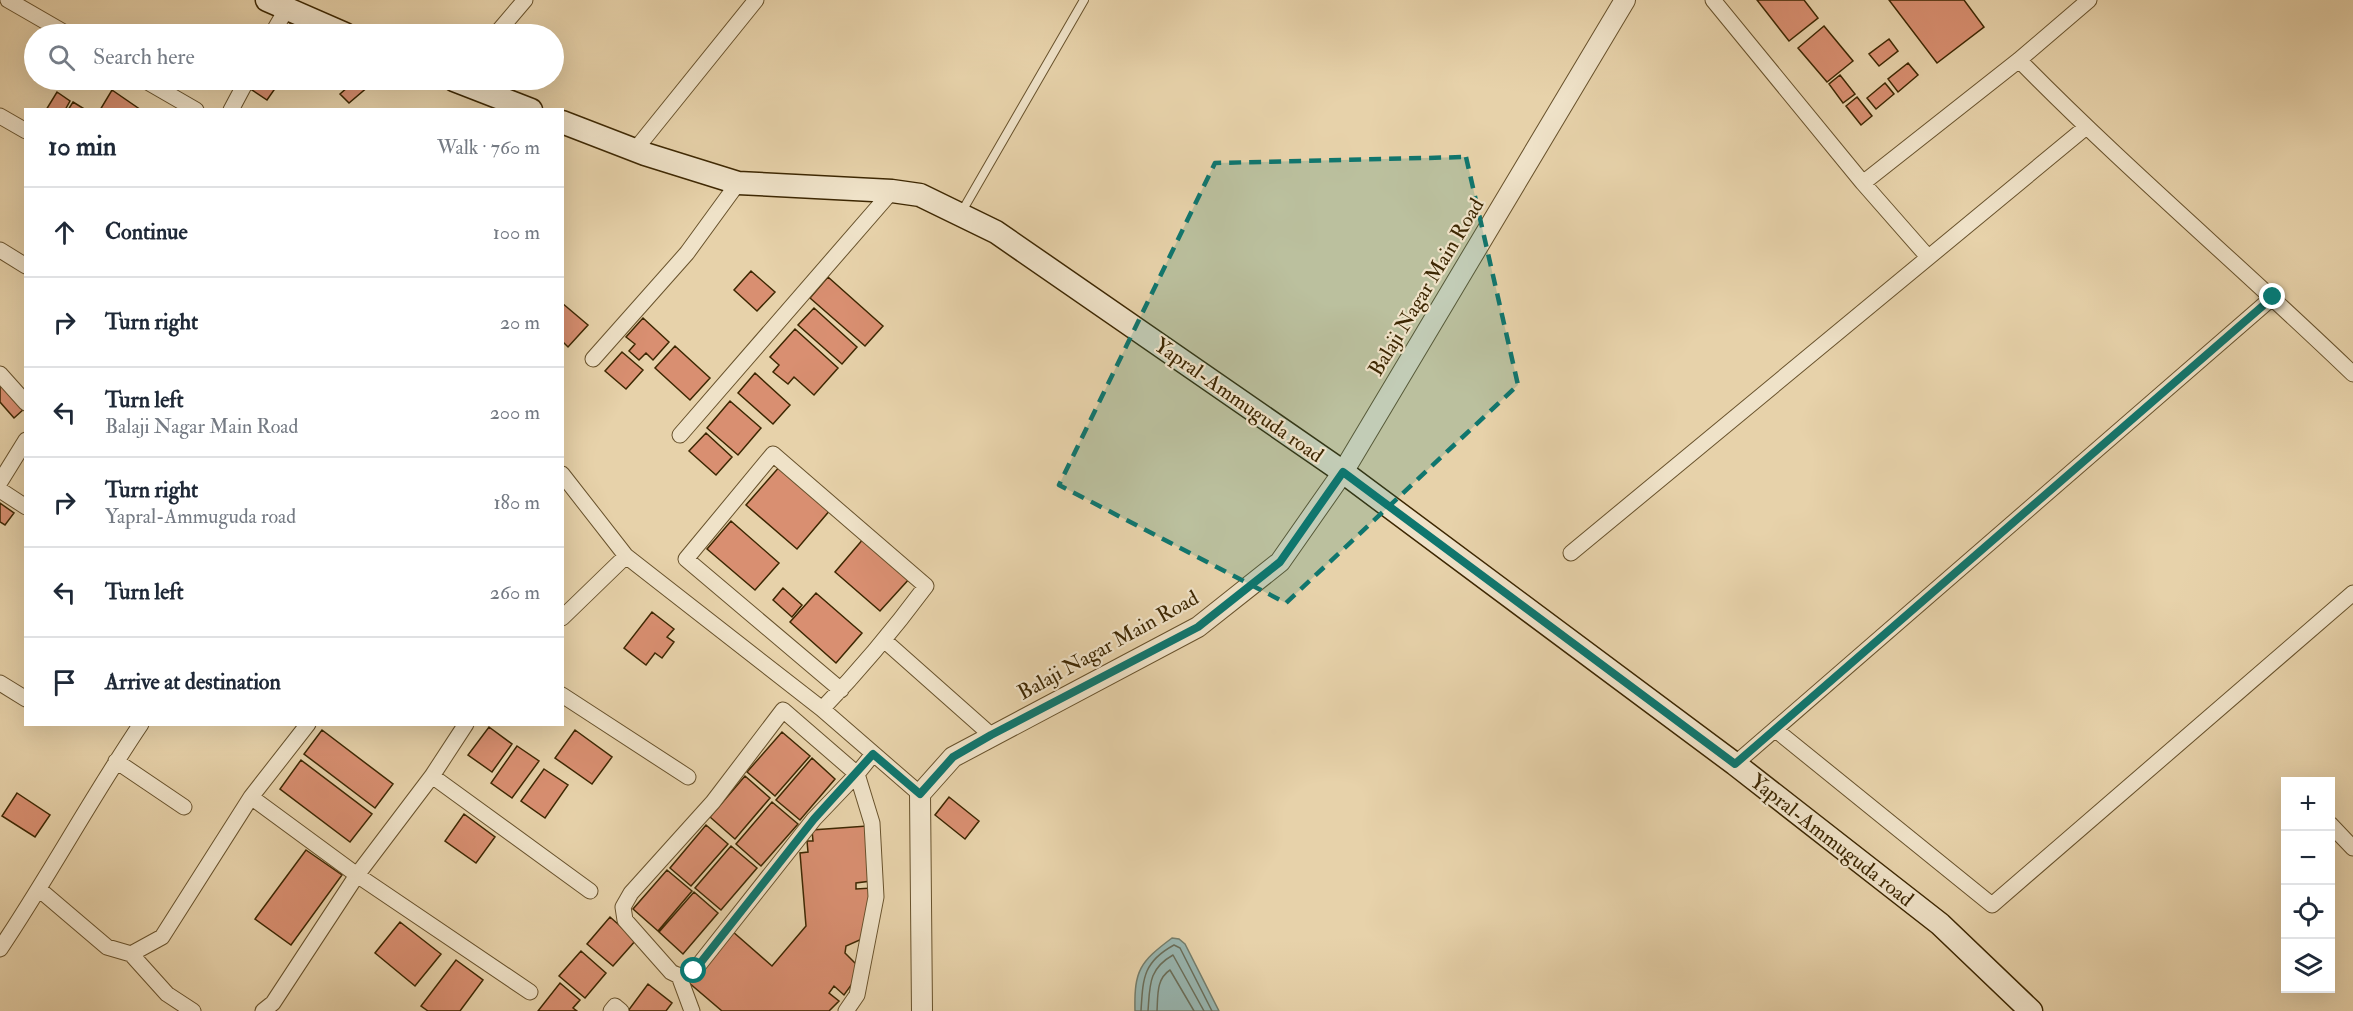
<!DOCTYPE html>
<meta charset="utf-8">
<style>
:root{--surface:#fff;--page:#f6f6f7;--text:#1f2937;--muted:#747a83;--line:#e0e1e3}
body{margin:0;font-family:"IM FELL Double Pica",serif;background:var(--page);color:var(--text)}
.controls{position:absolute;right:18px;bottom:18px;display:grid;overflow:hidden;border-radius:0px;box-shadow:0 6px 24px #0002}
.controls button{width:54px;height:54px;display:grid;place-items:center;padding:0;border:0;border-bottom:2px solid var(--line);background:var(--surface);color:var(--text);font:30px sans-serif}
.stop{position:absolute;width:18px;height:18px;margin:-14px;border:4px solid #0f766e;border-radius:50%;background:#fff}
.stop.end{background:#0f766e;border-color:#fff;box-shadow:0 2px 6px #0008}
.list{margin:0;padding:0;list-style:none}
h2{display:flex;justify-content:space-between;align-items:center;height:78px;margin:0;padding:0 24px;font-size:26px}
h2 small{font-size:20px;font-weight:400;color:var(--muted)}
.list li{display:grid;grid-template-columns:39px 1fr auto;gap:18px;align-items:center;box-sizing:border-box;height:90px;padding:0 24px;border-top:2px solid var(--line)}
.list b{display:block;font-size:22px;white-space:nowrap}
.list p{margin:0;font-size:20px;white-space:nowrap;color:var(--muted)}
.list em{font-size:20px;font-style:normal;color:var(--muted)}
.icon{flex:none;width:33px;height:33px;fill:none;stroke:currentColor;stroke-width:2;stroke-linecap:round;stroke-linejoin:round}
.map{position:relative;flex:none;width:2353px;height:1011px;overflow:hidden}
.search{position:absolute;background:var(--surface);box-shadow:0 6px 24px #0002;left:24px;top:24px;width:540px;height:66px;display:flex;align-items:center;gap:15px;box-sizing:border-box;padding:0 21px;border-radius:33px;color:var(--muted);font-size:22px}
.panel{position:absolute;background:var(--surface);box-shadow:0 6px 24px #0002;left:24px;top:108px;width:540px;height:618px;border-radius:0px}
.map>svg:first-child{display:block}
</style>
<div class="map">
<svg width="2353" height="1011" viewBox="0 0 2353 1011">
<rect width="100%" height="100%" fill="#e7d2aa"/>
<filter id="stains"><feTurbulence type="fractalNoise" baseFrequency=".00333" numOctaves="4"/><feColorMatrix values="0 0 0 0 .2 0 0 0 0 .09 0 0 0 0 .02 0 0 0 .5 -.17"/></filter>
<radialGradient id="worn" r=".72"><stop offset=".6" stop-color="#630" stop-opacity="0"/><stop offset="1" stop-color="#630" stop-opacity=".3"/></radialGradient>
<path fill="#98b6b1" stroke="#747d6b" stroke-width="1.5" d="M1172 938 1179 939 1185 944 1219 1011H1135C1134 970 1140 962 1172 938Z"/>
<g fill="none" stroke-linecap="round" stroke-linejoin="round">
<path stroke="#6a6e5a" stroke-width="1.5" d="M1141 1011C1143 978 1143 962 1174 945L1180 948 1212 1011
M1148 1011C1150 986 1148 969 1173 955L1204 1011
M1157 1011C1158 996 1156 979 1170 970L1194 1011"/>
</g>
<path fill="#d98f71" stroke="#3d2702" stroke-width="1.5" d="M1757 0H1804L1818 18 1789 41Z
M1889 0H1964L1984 27 1937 63Z
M290 24 311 34H285Z
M1824 26 1853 61 1827 82 1798 48Z
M1889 39 1898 51 1879 66 1869 54Z
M1908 63 1918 75 1898 92 1888 79Z
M1840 75 1855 94 1843 103 1829 84Z
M255 80H281L267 100 249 88Z
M356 80H376L349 103 340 94Z
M1885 83 1894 94 1876 109 1867 98Z
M112 90 141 110H100Z
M57 92 70 101 65 110H46Z
M1857 97 1872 116 1861 125 1846 106Z
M73 102 86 110H68Z
M751 271 775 292 757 311 734 290Z
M828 277 883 326 865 346 810 298Z
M562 303 588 325 568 347 562 341Z
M814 308 857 347 842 364 798 325Z
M643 318 669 342 653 360 646 353 639 360 629 351 635 344 626 337Z
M795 329 838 368 814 395 794 377 788 384 773 372 779 365 770 357Z
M675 346 710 378 690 400 655 368Z
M622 352 643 370 626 389 605 371Z
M755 373 790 405 773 424 738 393Z
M0 382 24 409 14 418 0 402Z
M730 401 761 428 738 455 707 428Z
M706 433 732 457 716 475 689 451Z
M781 465 831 509 797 549 746 505Z
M0 503 14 513 5 525 0 522Z
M731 521 779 563 755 590 707 549Z
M864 538 910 578 880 611 835 572Z
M783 588 802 605 792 617 773 600Z
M816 593 862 633 836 663 790 622Z
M652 612 674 629 667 637 674 642 662 658 655 653 646 665 624 648Z
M489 727 512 744 492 772 468 755Z
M322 730 393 784 375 808 304 754Z
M575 730 612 757 592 784 555 758Z
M782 732 810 756 775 796 747 772Z
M517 746 539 761 512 798 491 783Z
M812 758 835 779 800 820 776 800Z
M301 760 372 814 350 842 280 789Z
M544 769 568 785 545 818 521 801Z
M745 776 770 798 735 839 710 817Z
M17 793 50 815 35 837 2 816Z
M949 797 979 821 965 839 935 815Z
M772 802 798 824 761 866 736 844Z
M464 814 495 837 476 863 445 841Z
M706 825 728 844 691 886 670 868Z
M867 826 871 881 856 883V889L872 888 862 939 846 946 845 953 862 970 844 995 834 986 829 993 839 1001 829 1011H722L688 982 732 931 772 966 806 926 800 853 808 852 807 841H813L812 830Z
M731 846 757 868 721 910 695 888Z
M306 850 342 875 291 945 255 919Z
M667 870 692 891 658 931 633 909Z
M694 892 718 913 683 954 659 932Z
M610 917 636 940 613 966 587 944Z
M400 922 441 954 415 986 375 953Z
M581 951 606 973 585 998 559 976Z
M456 960 483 980 460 1011H428L421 1006Z
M560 983 580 1000 573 1008 577 1011H538Z
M648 984 672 1003 666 1011H628Z"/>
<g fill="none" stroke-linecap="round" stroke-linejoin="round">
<defs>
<path id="service" d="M961 213 1084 0"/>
<path id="minor" d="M8 0 67 34
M1713 0 1863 183 1928 257
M272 34 286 10
M496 34 525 0
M2019 60C2126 169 2243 268 2353 374
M144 80 196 110
M231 110 247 80
M0 116 26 131
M635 150 756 0
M1863 183 2019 60 2089 0
M0 250 26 266
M593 359 687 253 738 183
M0 374 26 403
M680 435 892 191
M562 474 626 556 822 709 920 794
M0 482 26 440
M0 490 26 507
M1571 553 2085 128
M562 618 626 556
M885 641 991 735
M0 683 26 699
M562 695 688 777
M822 709C860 670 894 629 926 586L773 454 686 559 841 690
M783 710 857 774 814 819 694 971C685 977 680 977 671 972L625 920 623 907 631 893 713 802Z
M1777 731 1992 905 2353 593
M116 761 184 807
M1735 764 2273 297
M432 776 466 724
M251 797 357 875 530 992
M2330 824 2353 848
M40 890 107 947 131 954 162 937 251 797 308 724
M0 949C49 876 91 798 141 724
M131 954 167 994 193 1011
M679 976 692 1011
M263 1011 273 1003 357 875 432 776 590 891
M611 1011 615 1006 621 1011
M846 1011 857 995 876 897 872 823 857 774 873 754"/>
<path id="tertiary" d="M922 1011 920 794 953 757 1198 627 1280 562 1343 472 1625 0"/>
<path id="secondary" d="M267 0 345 34
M454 80 531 110
M562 122 645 154 738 183 892 191 920 195 996 232 1343 472 1735 764 1940 924 2031 1011"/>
</defs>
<use href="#service" stroke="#68522c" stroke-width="10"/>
<use href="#minor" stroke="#68522c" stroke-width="17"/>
<use href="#tertiary" stroke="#68522c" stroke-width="22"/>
<use href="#secondary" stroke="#3d2702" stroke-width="25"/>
<use href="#service" stroke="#efe2c8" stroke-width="8"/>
<use href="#minor" stroke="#efe2c8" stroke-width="15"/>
<use href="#tertiary" stroke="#efe2c8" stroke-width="20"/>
<use href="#secondary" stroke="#efe2c8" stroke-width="22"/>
</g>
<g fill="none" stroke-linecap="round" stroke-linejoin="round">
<path stroke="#0f766e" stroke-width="8" d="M694 971 814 819 873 754 920 794 953 757 991 735 1198 627 1280 562 1343 472 1735 764 2273 297"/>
</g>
<path fill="#0f766e" fill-opacity="0.2" stroke="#0f766e" stroke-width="4.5" stroke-dasharray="12 8" stroke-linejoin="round" d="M1466 157 1518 385 1286 603 1059 485 1215 163Z"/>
<g text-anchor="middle" stroke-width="4.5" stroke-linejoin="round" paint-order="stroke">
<g font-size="21" fill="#3d2702" stroke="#efe2c8">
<text transform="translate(1426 287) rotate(-59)" y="7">Balaji Nagar Main Road</text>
<text transform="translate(1239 400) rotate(35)" y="7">Yapral-Ammuguda road</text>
<text transform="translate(1108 645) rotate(-29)" y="7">Balaji Nagar Main Road</text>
<text transform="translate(1832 840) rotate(38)" y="7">Yapral-Ammuguda road</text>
</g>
</g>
<rect width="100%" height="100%" filter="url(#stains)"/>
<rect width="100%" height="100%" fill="url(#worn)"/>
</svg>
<div class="controls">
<button>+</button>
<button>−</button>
<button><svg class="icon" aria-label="locate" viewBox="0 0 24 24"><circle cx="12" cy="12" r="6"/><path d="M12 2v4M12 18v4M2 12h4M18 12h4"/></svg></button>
<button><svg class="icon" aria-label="layers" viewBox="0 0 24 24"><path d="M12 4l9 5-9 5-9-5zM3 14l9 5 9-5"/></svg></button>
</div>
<div class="stop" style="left:694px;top:971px"></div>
<div class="stop end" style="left:2273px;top:297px"></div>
<div class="search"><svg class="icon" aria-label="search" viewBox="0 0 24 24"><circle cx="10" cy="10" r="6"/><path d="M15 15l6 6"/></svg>Search here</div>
<section class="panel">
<h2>10 min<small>Walk · 760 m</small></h2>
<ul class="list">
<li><svg class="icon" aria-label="ahead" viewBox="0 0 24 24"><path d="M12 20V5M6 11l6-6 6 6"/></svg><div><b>Continue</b></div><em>100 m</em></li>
<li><svg class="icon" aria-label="right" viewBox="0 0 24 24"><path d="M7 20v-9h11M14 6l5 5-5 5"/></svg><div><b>Turn right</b></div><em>20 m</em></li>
<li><svg class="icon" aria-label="left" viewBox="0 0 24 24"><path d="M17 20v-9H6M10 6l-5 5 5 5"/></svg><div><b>Turn left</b><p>Balaji Nagar Main Road</p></div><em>200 m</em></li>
<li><svg class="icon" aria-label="right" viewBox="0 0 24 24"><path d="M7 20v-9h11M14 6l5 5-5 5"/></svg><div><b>Turn right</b><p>Yapral-Ammuguda road</p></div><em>180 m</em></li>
<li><svg class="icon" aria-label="left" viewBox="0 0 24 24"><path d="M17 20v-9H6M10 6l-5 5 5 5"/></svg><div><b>Turn left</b></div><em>260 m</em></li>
<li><svg class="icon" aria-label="arrive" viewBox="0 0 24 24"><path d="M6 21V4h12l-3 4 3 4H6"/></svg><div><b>Arrive at destination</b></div></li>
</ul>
</section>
</div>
